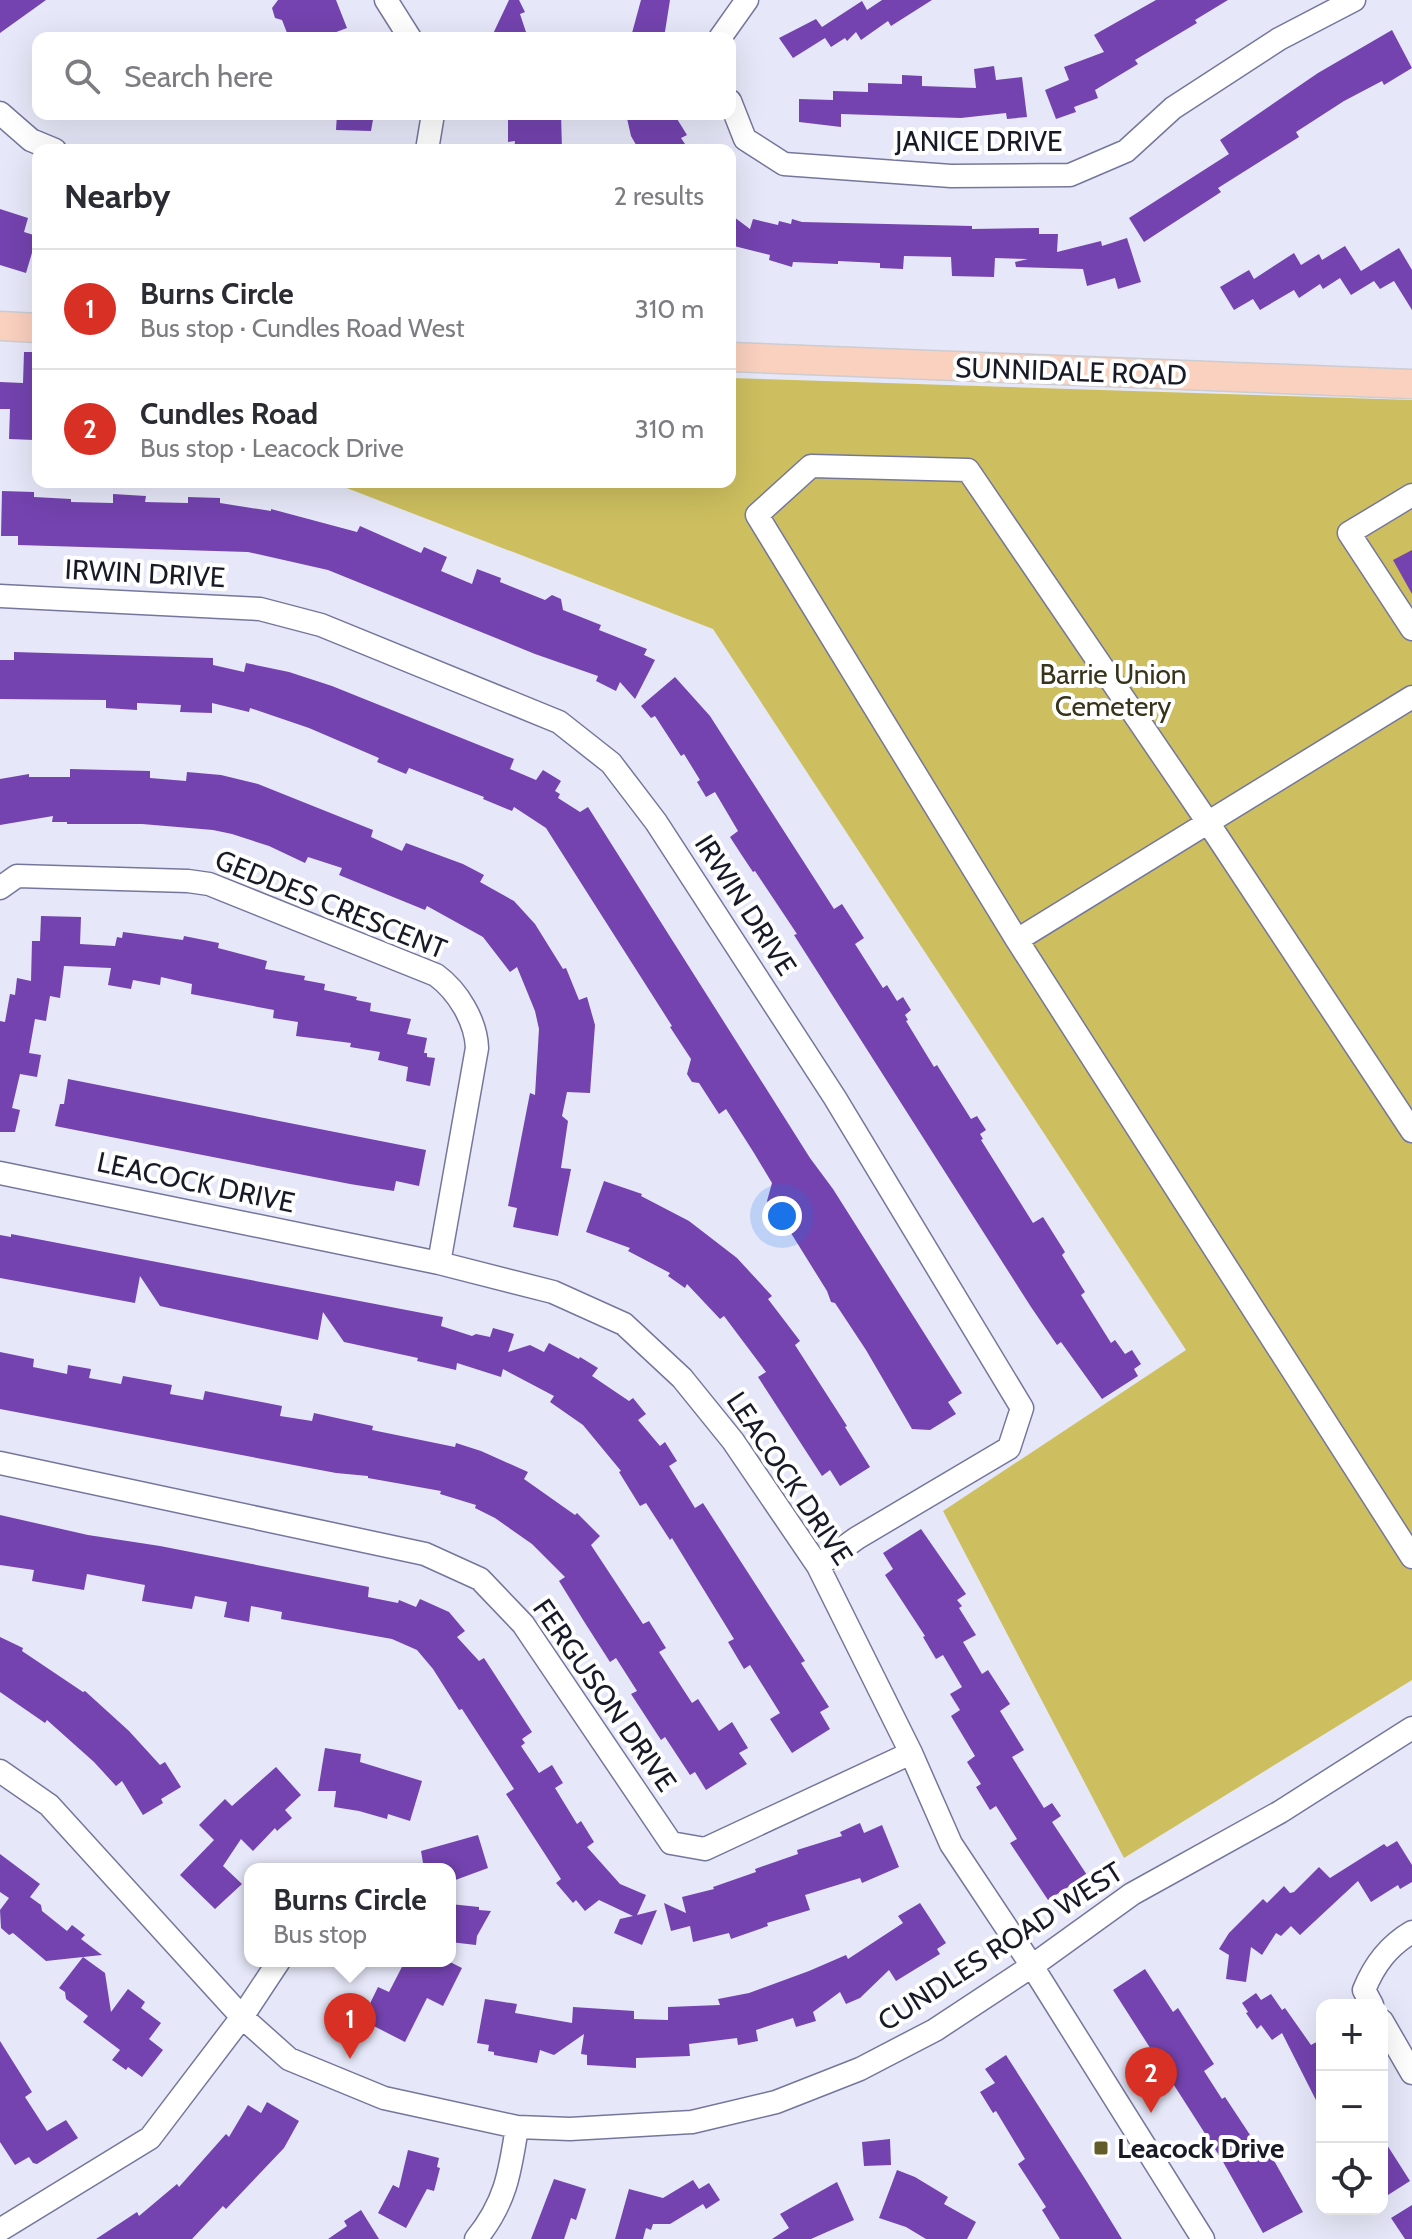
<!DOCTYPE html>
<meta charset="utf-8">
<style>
:root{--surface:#fff;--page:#f7f7f7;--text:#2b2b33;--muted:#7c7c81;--line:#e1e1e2;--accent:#d93025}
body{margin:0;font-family:Cabin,sans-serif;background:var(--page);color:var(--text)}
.controls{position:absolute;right:24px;bottom:24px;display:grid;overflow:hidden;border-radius:16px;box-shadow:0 8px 32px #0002}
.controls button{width:72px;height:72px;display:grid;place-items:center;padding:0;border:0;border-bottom:2px solid var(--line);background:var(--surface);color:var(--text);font:40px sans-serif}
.you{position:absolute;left:782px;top:1216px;width:28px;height:28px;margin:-20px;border:6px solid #fff;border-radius:50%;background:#1a73e8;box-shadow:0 0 0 12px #1a73e833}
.badge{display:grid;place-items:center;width:52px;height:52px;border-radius:50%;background:var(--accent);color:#fff;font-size:26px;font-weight:700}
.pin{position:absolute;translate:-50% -66px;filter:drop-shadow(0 2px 4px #0008)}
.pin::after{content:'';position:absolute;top:42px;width:28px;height:24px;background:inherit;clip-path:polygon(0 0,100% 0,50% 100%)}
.popup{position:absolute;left:244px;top:1863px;width:212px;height:104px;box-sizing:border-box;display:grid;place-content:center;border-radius:16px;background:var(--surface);filter:drop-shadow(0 2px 6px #0005);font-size:26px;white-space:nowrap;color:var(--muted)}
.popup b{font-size:30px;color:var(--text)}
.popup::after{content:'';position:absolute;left:50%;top:100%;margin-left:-16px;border:16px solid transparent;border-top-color:var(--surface)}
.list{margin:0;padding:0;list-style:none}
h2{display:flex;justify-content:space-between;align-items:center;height:104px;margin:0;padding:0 32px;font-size:34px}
h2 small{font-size:26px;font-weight:400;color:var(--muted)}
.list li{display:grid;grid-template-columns:52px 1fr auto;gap:24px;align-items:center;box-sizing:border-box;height:120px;padding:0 32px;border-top:2px solid var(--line)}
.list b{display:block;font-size:30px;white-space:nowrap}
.list p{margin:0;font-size:26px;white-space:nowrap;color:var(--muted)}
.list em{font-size:26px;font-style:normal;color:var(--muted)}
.icon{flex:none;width:44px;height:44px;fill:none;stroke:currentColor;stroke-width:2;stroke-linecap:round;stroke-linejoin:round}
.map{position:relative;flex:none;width:1412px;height:2239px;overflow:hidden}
.search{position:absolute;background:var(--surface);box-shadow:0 8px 32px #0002;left:32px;top:32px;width:704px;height:88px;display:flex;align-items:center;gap:20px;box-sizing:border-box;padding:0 28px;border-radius:16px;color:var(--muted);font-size:30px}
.panel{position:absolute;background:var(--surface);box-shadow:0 8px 32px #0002;left:32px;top:144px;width:704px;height:344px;border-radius:16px}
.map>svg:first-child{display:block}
</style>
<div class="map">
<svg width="1412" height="2239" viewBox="0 0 1412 2239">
<rect width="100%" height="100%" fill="#e6e8f9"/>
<path fill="#cdbf5f" d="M730 378 1412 400V1680L1124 1858 943 1511 1186 1350 713 629 331 482H730Z"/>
<path fill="#7443af" d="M0 0H46L0 33Z
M278 0H336L347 28 331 34 333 38H289L282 20 275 18 272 8Z
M509 0H519L525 12 520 14 528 38H491Z
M641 0H670L664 38H651L632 33Z
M882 0H932L891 26 888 21 861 40 856 32 847 41 845 38 831 47 825 38 793 58 779 38 816 19 822 27 862 1 867 10Z
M1156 0H1228L1195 20 1197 23 1135 60 1138 64 1095 90 1098 98 1074 107 1076 112 1056 119 1045 90 1069 80 1064 67 1104 52 1094 35Z
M1392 30 1412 68 1384 85 1382 81 1344 101 1296 132 1299 137 1218 188 1221 192 1144 242 1129 218 1229 154 1220 140 1318 73Z
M994 66 996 80 1022 77 1027 117 1007 119 1006 113 961 118 841 114V127L799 122V99L833 100V91L868 92V83L902 84V75L922 76V86L976 88 974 69Z
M337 114H374L371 131 336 130Z
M522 114H561L562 150H514L515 141 508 142V120H522Z
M626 114H674L687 135 681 138 689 150H639L631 136Z
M0 209 28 218 24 232 37 236 26 273 0 265Z
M730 214 750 229 753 219 778 225 779 221 791 224 792 219 802 222 972 226V229L1039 228V234H1058L1057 252 1101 241 1102 246 1127 238 1141 282 1118 289 1115 278 1087 286 1083 269 1016 267 1015 262 1028 259 995 258 994 277 952 276 951 257 904 256 903 269 880 268V263L838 261V264L793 262 792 267 769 260 770 255 730 245Z
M1345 246 1361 271 1399 248 1412 270V310L1394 281 1380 289 1374 281 1351 295 1340 278 1323 289 1320 284 1299 298 1294 290 1260 310 1253 299 1234 310 1220 287 1249 270 1254 279 1294 253 1301 265 1319 254 1322 260Z
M24 352H38V404H35L34 440 9 439 10 409H0V382L23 383Z
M2 491 34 492V497L71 499V502L113 503V494L146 496 145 502 188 503V497L220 498V503L271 511V509L357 532 360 526 421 553 424 547 447 557 441 571 472 584 477 569 501 578 500 582 545 600 552 595 561 599 563 610 601 625 599 630 647 649 644 655 655 660 635 699 620 682 616 691 596 681 598 676 535 654 328 570 248 552 18 545V536H1Z
M1412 550V594L1393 560Z
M14 652 213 658V665L244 672 246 663 289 672 332 686 514 759 510 769 536 780 543 770 561 781 555 791 560 794 558 798 580 812 588 807 810 1158 833 1189 962 1393 948 1402 956 1414 930 1430 912 1429 866 1350 835 1303 831 1302 827 1291 776 1209 771 1208 767 1201 772 1183 754 1153 726 1109 719 1114 699 1083 692 1082 687 1074 691 1059 670 1027 672 1026 546 828 514 807 512 811 483 799 484 797 409 768 406 774 377 762 379 758 309 728 250 708 249 712 212 703V713L180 712 181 705 137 703V710L106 708V700L0 699V660H14Z
M675 677 710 716 834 909 842 904 864 938 855 944 883 988 887 985 897 1001 903 997 911 1010 905 1015 908 1020 906 1021 934 1067 937 1065 971 1119 977 1116 986 1130 980 1134 983 1139 981 1140 1033 1223 1043 1217 1065 1252 1062 1255 1085 1292 1081 1295 1111 1343 1115 1340 1125 1354 1132 1350 1141 1364 1134 1369 1138 1376 1102 1399 1061 1342 1057 1345 1031 1307 794 935 797 934 755 871 753 872 741 854 730 837 738 831 715 792 706 797 697 782 700 780 684 754 681 756 655 716 651 718 641 706Z
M70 769 150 771V778L186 781 187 772 221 775 258 784 373 830 371 837 402 851 406 843 463 864 484 875 480 882 514 901 535 924 563 969 566 968 579 1000 587 997 595 1025 590 1093 567 1092 562 1116 568 1121 561 1168 571 1169 558 1236 513 1227 517 1208 508 1206 530 1093 535 1095 539 1029 535 1011 517 967 510 972 483 937 427 906 425 910 339 875 342 868 308 857 305 863 269 846 232 834 213 830 142 824H67V822H52L53 816 0 825V779L29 774V777H70Z
M41 916 81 917 80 944 115 946 117 937 122 938 123 932 183 940 184 936 219 943 218 948 267 961 265 969 305 976 304 980 325 984 324 990 357 997 356 1000 371 1003 370 1011 411 1019 407 1034 427 1038 424 1053H427V1057L435 1058 430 1086 406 1081 408 1067 378 1060 380 1052 350 1047 351 1043 296 1036 298 1022 273 1018 274 1010 191 994 192 984 161 977 160 985 133 980 131 989 108 985 111 968 64 966 60 998 50 996 46 1021 35 1019 29 1053 41 1055 37 1077 20 1074 12 1108 20 1110 15 1132H0V1021L5 1022 10 994 15 995 17 978 31 981 32 941H40Z
M68 1079 426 1150 419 1186 396 1181 394 1191 350 1184 55 1126 60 1104H64Z
M604 1181 642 1194 641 1196 689 1221 737 1258 772 1296 768 1299 800 1341 795 1345 847 1426 845 1427 870 1467 840 1486 830 1470 822 1476 758 1377 766 1372 724 1316 720 1319 687 1284 685 1288 668 1276 670 1273 628 1251 630 1248 586 1232Z
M11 1234 443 1317 441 1326 472 1336 476 1334 490 1337 493 1328 514 1334 508 1352 530 1345 544 1352 549 1343 579 1359 580 1357 598 1368 592 1376 629 1401 633 1398 646 1414 638 1420 660 1446 665 1442 677 1461 669 1466 695 1508 703 1503 805 1661 801 1663 829 1707 820 1712 830 1729 792 1753 770 1719 780 1713 750 1665 744 1669 728 1642 734 1639 672 1538 670 1540 646 1503 640 1506 619 1472 621 1471 583 1425 550 1402 554 1396 503 1369 501 1377 457 1363 456 1370 417 1361 418 1358 344 1342 323 1312 318 1340 160 1306 140 1276 135 1303 0 1278V1235L11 1237Z
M0 1352 34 1359 33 1367 67 1374 68 1365 91 1369 89 1378 121 1384 123 1376 172 1385 170 1394 203 1400 205 1391 282 1406 280 1416 312 1421 314 1413 373 1426 372 1430 455 1447 456 1443 481 1451 528 1472 524 1479 575 1515 577 1513 600 1536 591 1545 643 1624 649 1621 666 1648 659 1652 692 1703 698 1699 719 1731 732 1722 748 1748 739 1753 747 1764 706 1790 695 1772 690 1775 665 1737 661 1740 631 1694 637 1691 616 1658 610 1662 585 1623 559 1581 565 1577 532 1544 495 1518 475 1508 476 1505 440 1494 441 1491 368 1478V1476L336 1473 0 1409Z
M0 1515 88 1535 160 1546 369 1587 368 1597 398 1603 399 1600 416 1607 420 1599 449 1612 465 1631 457 1637 479 1661 484 1658 532 1732 522 1739 525 1743 521 1746 539 1773 552 1765 563 1783 555 1788 577 1824 581 1821 594 1842 587 1847 620 1884 646 1895 637 1915 657 1910 642 1945 614 1933 620 1919 633 1916 599 1900 585 1911 576 1900 573 1903 556 1883 561 1879 506 1794 514 1789 462 1709 459 1710 433 1669 417 1650 392 1639 281 1619 282 1612 251 1606 249 1622 224 1617 227 1602 195 1596 192 1609 142 1601 145 1585 87 1574 84 1590 32 1581 34 1570 0 1565Z
M921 1529 966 1594 957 1600 962 1606 959 1608 976 1635 963 1642 982 1674 988 1670 1010 1704 1000 1711 1024 1750 1012 1757 1044 1808 1052 1803 1061 1816 1052 1822 1087 1875 1048 1900 1010 1843 1017 1839 996 1806 990 1810 976 1787 981 1784 967 1762 975 1756 951 1716 960 1710 950 1694 962 1687 943 1655 936 1659 923 1637 925 1636 885 1575 893 1569 883 1553Z
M0 1637 23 1648 22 1651 83 1692 85 1691 129 1731 160 1765 165 1762 181 1787 161 1799 163 1803 143 1815 122 1781 116 1786 94 1762 47 1720 45 1723 0 1692Z
M325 1748 361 1754 360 1762 422 1781 410 1821 388 1814 387 1819 359 1811 334 1807 336 1791H318Z
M276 1767 301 1795 285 1810 292 1818 277 1831 275 1828 253 1851 241 1839 223 1866 242 1884 215 1909 180 1875 214 1840 199 1825 225 1799 232 1806Z
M860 1823 864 1833 882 1825 899 1867 862 1883 860 1878 805 1895 810 1910 767 1923 768 1926 731 1939 729 1933 693 1942 690 1926 671 1931 664 1903 686 1913 682 1897 714 1889 713 1887 756 1872 755 1869 798 1854 797 1850 842 1836 840 1832Z
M478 1835 488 1868 450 1882V1869H424L421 1851Z
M1397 1841 1412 1865V1882L1400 1889 1398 1885 1371 1902 1358 1881 1300 1935 1291 1926 1281 1936 1276 1933 1262 1955 1251 1947 1246 1982 1226 1979 1229 1955 1219 1949 1229 1933 1263 1899 1267 1903 1284 1886 1290 1893 1294 1892 1319 1867 1330 1878 1384 1844 1387 1847Z
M0 1854 40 1884 30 1897 41 1905 42 1911 67 1931 72 1925 85 1935 81 1939 102 1955 83 1957 105 1973 111 2012 128 1989 145 2002 141 2008 161 2023 149 2039 163 2050 142 2077 128 2067 126 2070 112 2060 120 2050 83 2022 88 2016 66 1999 65 1992 59 1988 83 1957 46 1961 13 1933 9 1935 1 1928 0 1910 9 1898 0 1892Z
M920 1903 946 1943 937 1949 940 1954 896 1981 889 1970 860 1998 846 2004 840 1992 813 2012 816 2021 796 2027 793 2018 756 2030 758 2041 738 2045 737 2038 689 2044 690 2056 636 2058V2068L587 2065V2055L581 2054 584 2034 554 2055 540 2050 537 2063 494 2055V2052L488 2051 489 2045 477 2043 485 1999 517 2004 515 2013 572 2023 573 2007 634 2011V2019L668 2020V2007L720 2005 718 1999 749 1993 809 1971 846 1955 848 1959 903 1923 898 1916Z
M450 1904 479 1907V1910L491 1911 477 1936 476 1945 450 1942Z
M405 1961H448L462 1968 443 2006 427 1998 405 2042 362 2020 378 1987 389 1992Z
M1145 1969 1173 2012 1178 2008 1214 2064 1204 2071 1222 2099 1225 2097 1258 2147 1264 2143 1303 2212 1263 2233 1222 2160 1113 1990Z
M1256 1993 1261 2000 1271 1994 1282 2010 1285 2008 1311 2045 1322 2039V2112L1282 2033 1272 2040 1261 2025 1257 2029 1246 2013 1248 2012 1242 2003Z
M0 2041 32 2092 25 2097 47 2131 66 2120 78 2138 37 2164 33 2163 29 2157 15 2165 0 2142Z
M1006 2055 1087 2182 1122 2239H1060L1042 2210 1046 2207 1018 2164 1025 2159 996 2111 993 2113 980 2092 995 2083 985 2069Z
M267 2102 299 2121 284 2148 226 2209 223 2206 192 2239H96L137 2212 139 2216 177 2184 179 2187 226 2134 229 2137 248 2105 261 2113Z
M1382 2137 1410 2181 1388 2195 1382 2185Z
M890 2139 891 2165 864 2166 862 2142Z
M408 2150 439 2158 437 2167 440 2168 434 2191 427 2189 406 2228 378 2213 393 2185 399 2188Z
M897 2170 915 2177 948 2197 944 2204 976 2222 967 2239H926L906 2227 879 2218Z
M554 2179 586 2189 576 2220 571 2218 564 2239H531Z
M693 2180 699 2189 709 2183 720 2200 706 2209 703 2204 670 2224H653L651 2230 646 2228 643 2239H615L629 2189 663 2198Z
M837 2182 854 2220 811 2239H772L789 2228 780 2214Z
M1412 2205V2239H1405L1391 2218Z
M361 2210 379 2239H328L347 2226 344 2221Z"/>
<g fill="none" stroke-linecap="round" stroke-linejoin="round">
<defs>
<path id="minor" d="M386 0 410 38
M720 38 747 0
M730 101 745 139 784 164 951 176 1070 175 1126 151 1173 108 1279 39 1354 0
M0 113 31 140 55 150
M427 150 433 114
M1412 495 1349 533 1412 629
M0 596 260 609 321 625 559 722 611 763 656 822 835 1098 1022 1408 1009 1448 857 1538 818 1566
M0 888 17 876 188 881 209 884 436 975C458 991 476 1021 477 1048L439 1263
M1017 940 1412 697
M1412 1131 1209 824 968 470 811 466 757 515 1017 940 1412 1557
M0 1173 439 1263 553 1292 624 1324 682 1378 733 1441 818 1566 911 1753 951 1844 1032 1966 1203 2239
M0 1463 425 1554 480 1579 523 1624 671 1843 705 1849 911 1753
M0 1771 49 1805 242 2017 289 2059 384 2098 517 2127 570 2129 692 2122 776 2102 860 2069 935 2030 1032 1966 1132 1894 1280 1812 1412 1728
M1372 2005 1364 1990C1374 1965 1388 1946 1412 1932
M1382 2021 1412 2073
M0 2230 150 2138 242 2017 279 1961
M476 2239C506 2202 510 2172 517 2127"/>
<path id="major" d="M0 326 38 328
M730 357 1412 384"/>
</defs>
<use href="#minor" stroke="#74779b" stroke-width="25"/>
<use href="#major" stroke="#cccdd0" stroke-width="31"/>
<use href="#minor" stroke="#fff" stroke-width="22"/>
<use href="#major" stroke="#fad0bf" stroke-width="28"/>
</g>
<rect fill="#645d29" stroke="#fff" stroke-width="3" x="1093" y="2140" width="16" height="16" rx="4"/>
<g text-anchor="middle" stroke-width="8" stroke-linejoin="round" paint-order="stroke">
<g font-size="28" fill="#191a28" stroke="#fff">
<text x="979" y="151">JANICE DRIVE</text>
<text transform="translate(1071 371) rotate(2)" y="10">SUNNIDALE ROAD</text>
<text transform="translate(145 573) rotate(3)" y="10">IRWIN DRIVE</text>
<text transform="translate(331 904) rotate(22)" y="10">GEDDES CRESCENT</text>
<text transform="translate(746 905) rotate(57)" y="10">IRWIN DRIVE</text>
<text transform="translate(196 1182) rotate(12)" y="10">LEACOCK DRIVE</text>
<text transform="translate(790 1478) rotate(56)" y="10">LEACOCK DRIVE</text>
<text transform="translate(605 1695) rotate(55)" y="10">FERGUSON DRIVE</text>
<text transform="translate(1000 1946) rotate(-33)" y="10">CUNDLES ROAD WEST</text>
</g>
<g font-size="28" fill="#37341b" stroke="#fff">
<text x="1113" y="684">Barrie Union<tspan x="1113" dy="32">Cemetery</tspan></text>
</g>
<g font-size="28" font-weight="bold" fill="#191a28" stroke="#fff" text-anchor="start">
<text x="1117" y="2158">Leacock Drive</text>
</g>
</g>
</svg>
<div class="controls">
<button>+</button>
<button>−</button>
<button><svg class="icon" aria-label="locate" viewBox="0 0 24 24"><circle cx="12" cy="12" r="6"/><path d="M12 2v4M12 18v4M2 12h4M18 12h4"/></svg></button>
</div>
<div class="you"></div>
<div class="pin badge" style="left:350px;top:2059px">1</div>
<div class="popup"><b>Burns Circle</b>Bus stop</div>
<div class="pin badge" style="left:1151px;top:2113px">2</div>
<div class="search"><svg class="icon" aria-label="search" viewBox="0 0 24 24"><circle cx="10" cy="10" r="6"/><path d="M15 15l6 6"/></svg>Search here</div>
<section class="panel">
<h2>Nearby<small>2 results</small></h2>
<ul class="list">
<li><span class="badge">1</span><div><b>Burns Circle</b><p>Bus stop · Cundles Road West</p></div><em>310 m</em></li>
<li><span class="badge">2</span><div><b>Cundles Road</b><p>Bus stop · Leacock Drive</p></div><em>310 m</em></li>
</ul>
</section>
</div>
